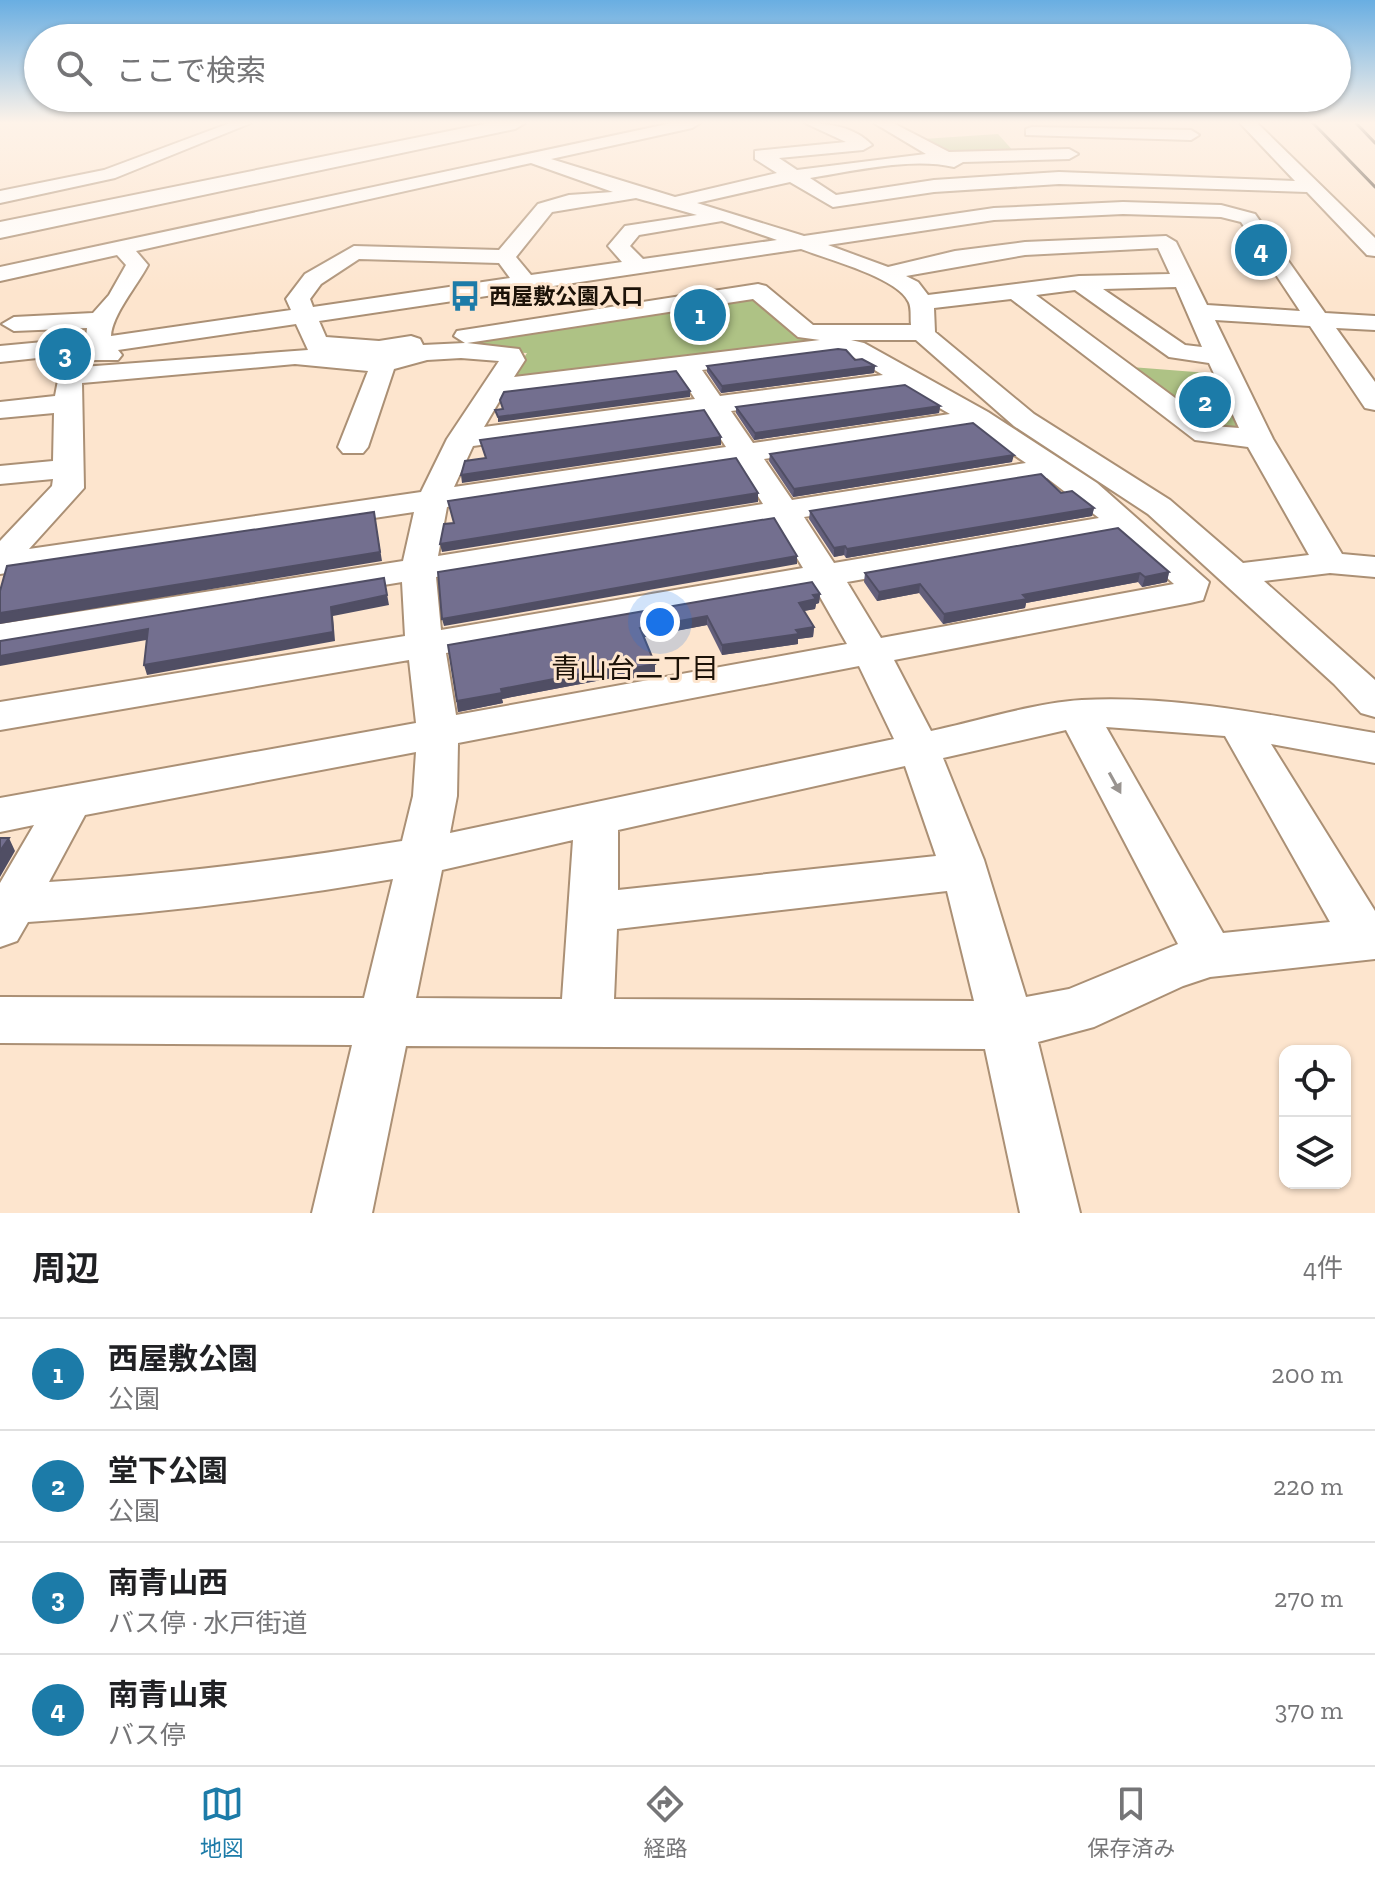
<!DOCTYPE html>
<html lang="ja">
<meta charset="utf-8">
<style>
:root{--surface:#fff;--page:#f6f6f6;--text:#202124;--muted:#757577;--line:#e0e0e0;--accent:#1c7ba8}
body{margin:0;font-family:"Zilla Slab","Noto Sans JP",serif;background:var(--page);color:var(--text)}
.controls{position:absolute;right:24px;bottom:24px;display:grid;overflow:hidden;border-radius:16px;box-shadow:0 2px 6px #0004}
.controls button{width:72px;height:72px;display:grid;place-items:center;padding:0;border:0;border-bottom:2px solid var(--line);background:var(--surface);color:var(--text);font:40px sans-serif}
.you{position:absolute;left:660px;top:622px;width:28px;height:28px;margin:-20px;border:6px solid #fff;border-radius:50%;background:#1a73e8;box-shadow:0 0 0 12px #1a73e833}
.badge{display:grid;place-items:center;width:52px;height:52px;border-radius:50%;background:var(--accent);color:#fff;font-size:26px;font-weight:700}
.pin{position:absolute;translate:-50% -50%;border:4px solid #fff;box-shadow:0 2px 8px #0006}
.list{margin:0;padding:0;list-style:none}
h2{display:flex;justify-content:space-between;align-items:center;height:104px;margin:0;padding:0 32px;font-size:34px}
h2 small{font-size:26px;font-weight:400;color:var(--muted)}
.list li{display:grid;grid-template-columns:52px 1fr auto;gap:24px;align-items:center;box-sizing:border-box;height:112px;padding:0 32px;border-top:2px solid var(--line)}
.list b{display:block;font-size:30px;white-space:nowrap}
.list p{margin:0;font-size:26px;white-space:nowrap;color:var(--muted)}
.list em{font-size:26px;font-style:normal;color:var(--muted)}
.icon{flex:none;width:44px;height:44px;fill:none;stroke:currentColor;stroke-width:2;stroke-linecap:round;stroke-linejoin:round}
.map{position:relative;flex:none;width:1375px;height:1213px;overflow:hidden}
.search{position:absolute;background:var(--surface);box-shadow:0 2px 6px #0004;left:24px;right:24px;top:24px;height:88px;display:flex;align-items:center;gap:20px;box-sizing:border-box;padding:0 28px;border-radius:44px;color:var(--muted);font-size:30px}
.sheet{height:552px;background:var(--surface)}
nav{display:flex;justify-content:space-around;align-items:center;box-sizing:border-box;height:112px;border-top:2px solid var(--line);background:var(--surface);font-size:22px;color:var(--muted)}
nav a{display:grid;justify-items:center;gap:4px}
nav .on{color:var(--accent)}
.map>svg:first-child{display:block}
</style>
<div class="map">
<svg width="1375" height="1213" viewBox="0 0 1375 1213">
<rect width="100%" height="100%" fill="#fde5ce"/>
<path fill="#aec285" d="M998 134 1016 154 955 156 923 139Z
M749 295 805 337 911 338 827 342 509 380 527 353 412 349Z
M1131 367 1221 374 1246 431 1215 430Z"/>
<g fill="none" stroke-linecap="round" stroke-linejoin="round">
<defs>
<path id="minor" d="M230 123H251L115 178 0 203V191L104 170Z
M672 123H700L692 128 551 159 675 197 777 173 755 159V151L846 142 805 123C829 123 855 127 872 145L863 150 779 158 797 170 926 154 874 123H893L949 152 1069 149 1078 154 1069 159 963 162 954 167C911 157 854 171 810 178L836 195 934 180 1059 172 1295 181 1240 123H1257L1375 238V256L1367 255 1307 192 1059 184 934 192 833 207 790 182 697 203 804 236 994 208 1123 202 1221 205 1255 214 1325 313 1375 316V330L1336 328 1375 382V410L1365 408 1310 326 1215 320 1273 439 1342 554 1375 557V577L1330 573 1264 581 1375 680V717L1361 713 1334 684 1148 514 1014 426 916 340H851L864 343 988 412 1097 483 1209 582 1203 600 1190 603 894 660 931 731C978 721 1034 703 1082 700 1180 695 1279 717 1375 733V763L1271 744 1375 911V959L1210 977 1183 986 1094 1027 1038 1042 1080 1213H1020L985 1049 406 1046 372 1213H312L352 1045 0 1043V997L364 998 393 879C271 900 151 914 28 922L17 941 0 947V883L34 825 0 832V798L416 723 409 660 0 730V702L405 636 402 582 0 648V624L403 561 414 512 0 574V541L52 486 53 479 0 484V466L53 461 54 413 0 418V402L55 396 60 370 69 368 308 350 296 324 118 350 122 355 118 360H88L84 353 0 362V346L86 338 87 328 14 331 2 324 14 317 93 313 109 295 126 265 117 255 0 281V267ZM531 163 613 192 569 195 538 204 499 250 354 246 305 274 286 299 291 310 111 336C112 315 137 286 148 265L136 251ZM636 198 697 215 625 226 608 246 622 262 531 275 516 257 552 212ZM1123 214 1221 217 1241 222 1300 311 1207 305 1176 242 1166 236 1025 242 955 251 888 267 828 245 994 220ZM722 221 777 240 643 259 630 246 639 235ZM1158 248 1170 274 1079 276 928 295 918 282 906 276 1025 255ZM801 249C826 259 896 277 908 301 912 307 910 318 911 325H813L766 286 758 284 457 331 454 336 465 343 423 345 420 339 411 336 379 341 326 337 319 321ZM359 259 499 263 510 278 313 307 310 299 321 284ZM1176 287 1202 347 1185 345 1103 289ZM1075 290 1169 357 1209 363 1239 428 1213 426 1036 295ZM753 299 798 337 820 340 514 377 525 360 519 349 467 343ZM1011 299 1195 440 1248 447 1309 555 1243 563 1170 500 1034 414 935 332 934 308ZM837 353 848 354 883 375 720 396 702 370ZM461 358 499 361 447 439 421 492 29 549 84 488 82 383 295 364 368 371 338 447 343 453H363L368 447 394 369 427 360ZM678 373 695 399 484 427 503 395ZM905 388 950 414 753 443 731 411ZM705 415 726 447 454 487 473 446ZM973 427 1026 463 792 500 764 459ZM737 463 763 504 438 556 447 507ZM1047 478 1099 518 834 563 804 517ZM775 522 803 568 441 630 436 577ZM1117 534 1174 584 881 638 847 582ZM815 588 847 644 456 715 446 653ZM859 666 894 739 450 833 457 796 458 743ZM1106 727 1225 736 1330 922 1223 933ZM1066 730 1178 944 1069 989 1026 997 984 860 943 758ZM416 752 413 796 402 841C285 860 168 875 49 882L85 815ZM905 766 936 856 618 890V830ZM573 840 562 999 416 998 442 870ZM947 891 974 1001 614 999 617 929Z
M1032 127 1191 130 1199 135 1191 140 1026 135V129Z"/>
<path id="highway" d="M489 123H525L515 129 0 238V222Z"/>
</defs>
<use href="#minor" stroke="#ab9075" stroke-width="4"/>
<use href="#highway" stroke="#ab9075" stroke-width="4"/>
<use href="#minor" fill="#fff" fill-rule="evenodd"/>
<use href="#highway" fill="#fff" fill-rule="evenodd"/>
<path stroke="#44382b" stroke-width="3" d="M1313 123 1375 187
M1356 123 1375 143"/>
</g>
<path fill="#635f7b" d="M855 360 875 366 874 373 721 393 707 372V366Z
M940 406 939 413 754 440 736 413V407Z
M770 454 1012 462 793 497 769 461Z
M1061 493 1094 508 1092 516 846 558 844 555 834 557 809 519 810 511Z
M1169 572 1167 582 1142 587 1138 582 1079 593 1026 603 1025 608 943 624 919 593 877 601 864 582 865 573Z
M820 594 819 603 816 604 815 609 804 611 814 627 813 637 798 639V644L722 655 707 625 643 637 655 664V674L613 682 612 678 502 699 503 703 458 712 448 645Z"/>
<path fill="#504e64" d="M875 366 874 373 721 393 722 386Z
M690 391V397L498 422V417Z
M940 406 939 413 754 440 755 433Z
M721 437V445L462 483 461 475Z
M1014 455 1012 462 793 497 794 489Z
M758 493V502L442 552 440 544Z
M1094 508 1092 516 846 558 847 549Z
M374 512 382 561 0 624V613Z
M845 546 844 555 834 557V548Z
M797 556V564L444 626 442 619Z
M1169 572 1167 582 1142 587 1145 577Z
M1140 573 1138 582 1026 603 1025 608 943 624 944 614 1023 595Z
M384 578 389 605 333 616 335 641 147 675 144 665 331 607Z
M920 584 919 593 877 601 879 592Z
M820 594 819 603 816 604 815 609 798 612 799 603 813 595Z
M707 616V625L640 638V628Z
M814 627 813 637 798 639V644L722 655V645Z
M148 629 152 639 0 666V656Z
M655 664V674L613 682V672Z
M611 668 612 678 502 699 503 703 458 712 457 701 501 689Z
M9 838 15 851 0 877V851Z"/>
<path fill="#736f8f" stroke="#504e64" stroke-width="2" d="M838 349 846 350 855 360 862 359 875 366 722 386 707 366Z
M676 371 690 391 498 417 495 410 503 409 500 400 504 392Z
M905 385 940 406 755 433 736 407Z
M704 410 721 437 461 475 465 461 486 458 480 440Z
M973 423 1014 455 794 489 770 454Z
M736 458 758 493 440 544 444 524 454 523 448 501Z
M1041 474 1061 493 1072 491 1094 508 847 549 845 546 834 548 810 511Z
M374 512 380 552 0 613V591L7 566Z
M774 518 797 556 442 619 438 572Z
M1118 528 1169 572 1145 577 1140 573 1081 584 1023 595 1027 599 944 614 920 584 879 592 865 573Z
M384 578 387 595 331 607 333 632 144 665 148 629 0 656V641Z
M812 582 820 594 813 595 816 599 799 603 814 627 796 630 799 634 722 645 707 616 640 628 655 664 613 672 611 668 501 689 502 693 457 701 448 645Z
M0 838H9L0 851Z"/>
<defs><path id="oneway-solid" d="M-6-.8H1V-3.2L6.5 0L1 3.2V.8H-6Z" transform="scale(2)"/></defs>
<use fill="#999490" href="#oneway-solid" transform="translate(1115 783) rotate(61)"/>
<linearGradient id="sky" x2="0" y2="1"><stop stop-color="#69aee2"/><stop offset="0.42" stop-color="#fef3e9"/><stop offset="1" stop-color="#fef3e9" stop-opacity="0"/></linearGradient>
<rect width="1375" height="292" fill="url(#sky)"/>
<defs>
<symbol id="bus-bare" viewBox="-9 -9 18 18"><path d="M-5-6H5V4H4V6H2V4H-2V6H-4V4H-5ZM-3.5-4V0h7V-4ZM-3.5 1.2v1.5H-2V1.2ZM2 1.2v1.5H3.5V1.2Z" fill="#1c7ba8" stroke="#fde5ce" stroke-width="2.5" paint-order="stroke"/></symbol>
</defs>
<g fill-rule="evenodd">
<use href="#bus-bare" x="443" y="274" width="44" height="44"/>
</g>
<g text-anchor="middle" stroke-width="6" stroke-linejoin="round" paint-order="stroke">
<g font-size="22" font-weight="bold" fill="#1c1208" stroke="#fde5ce" text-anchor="start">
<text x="489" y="304">西屋敷公園入口</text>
</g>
<g font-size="28" fill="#1c1208" stroke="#fde5ce">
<text x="635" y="678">青山台二丁目</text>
</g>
</g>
</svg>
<div class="controls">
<button><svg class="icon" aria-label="locate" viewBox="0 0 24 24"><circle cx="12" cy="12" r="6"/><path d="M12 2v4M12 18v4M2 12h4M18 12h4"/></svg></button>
<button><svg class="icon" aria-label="layers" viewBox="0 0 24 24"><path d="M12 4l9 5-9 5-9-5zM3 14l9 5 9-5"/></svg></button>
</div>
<div class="you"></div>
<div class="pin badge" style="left:700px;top:315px">1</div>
<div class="pin badge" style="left:1205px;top:402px">2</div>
<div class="pin badge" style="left:65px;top:354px">3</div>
<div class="pin badge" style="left:1261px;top:250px">4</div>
<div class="search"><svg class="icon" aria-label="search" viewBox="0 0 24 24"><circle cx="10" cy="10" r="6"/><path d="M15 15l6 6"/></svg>ここで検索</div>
</div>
<section class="sheet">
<h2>周辺<small>4件</small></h2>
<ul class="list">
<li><span class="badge">1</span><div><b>西屋敷公園</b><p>公園</p></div><em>200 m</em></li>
<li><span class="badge">2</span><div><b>堂下公園</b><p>公園</p></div><em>220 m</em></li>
<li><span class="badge">3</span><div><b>南青山西</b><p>バス停 · 水戸街道</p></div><em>270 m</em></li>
<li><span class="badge">4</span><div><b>南青山東</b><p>バス停</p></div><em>370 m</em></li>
</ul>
</section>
<nav>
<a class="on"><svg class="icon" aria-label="map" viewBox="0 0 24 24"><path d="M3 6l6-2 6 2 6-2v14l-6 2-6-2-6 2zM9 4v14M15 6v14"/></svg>地図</a>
<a><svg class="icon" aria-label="directions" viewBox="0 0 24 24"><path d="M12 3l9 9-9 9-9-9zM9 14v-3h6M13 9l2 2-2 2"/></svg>経路</a>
<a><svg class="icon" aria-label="saved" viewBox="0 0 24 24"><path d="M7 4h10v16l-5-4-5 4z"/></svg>保存済み</a>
</nav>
